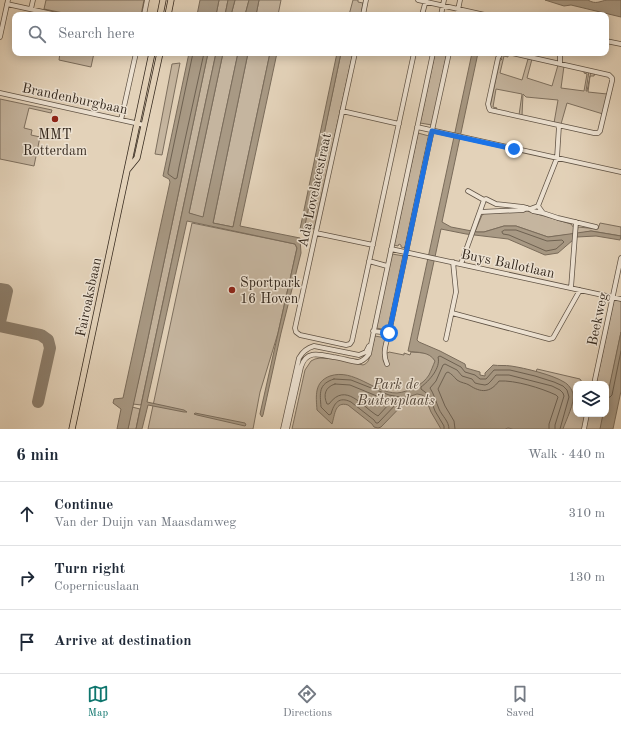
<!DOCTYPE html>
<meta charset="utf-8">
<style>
:root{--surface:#fff;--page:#f6f6f7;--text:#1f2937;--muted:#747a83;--line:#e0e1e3;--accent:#0f766e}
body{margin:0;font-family:"Old Standard TT",serif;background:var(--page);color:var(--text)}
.controls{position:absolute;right:12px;bottom:12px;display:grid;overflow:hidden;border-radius:8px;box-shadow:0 2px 10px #0003}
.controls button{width:36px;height:36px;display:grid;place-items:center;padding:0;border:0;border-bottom:1px solid var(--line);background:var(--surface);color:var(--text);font:20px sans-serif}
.stop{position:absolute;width:12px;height:12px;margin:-9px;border:3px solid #1a73e8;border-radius:50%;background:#fff}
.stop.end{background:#1a73e8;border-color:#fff;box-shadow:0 1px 4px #0008}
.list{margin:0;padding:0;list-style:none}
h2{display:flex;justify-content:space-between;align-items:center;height:52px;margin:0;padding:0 16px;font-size:17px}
h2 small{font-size:13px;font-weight:400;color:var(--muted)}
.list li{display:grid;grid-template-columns:26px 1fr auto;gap:12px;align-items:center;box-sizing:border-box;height:64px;padding:0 16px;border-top:1px solid var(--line)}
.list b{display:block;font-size:15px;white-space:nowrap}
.list p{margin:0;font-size:13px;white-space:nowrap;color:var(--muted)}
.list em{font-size:13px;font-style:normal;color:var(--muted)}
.icon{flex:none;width:22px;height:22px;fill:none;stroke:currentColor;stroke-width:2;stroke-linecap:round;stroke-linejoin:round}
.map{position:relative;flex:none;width:621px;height:429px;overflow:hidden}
.search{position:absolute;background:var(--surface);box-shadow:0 2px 10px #0003;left:12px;right:12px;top:12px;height:44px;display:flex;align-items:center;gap:10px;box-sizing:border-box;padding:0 14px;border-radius:8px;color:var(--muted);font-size:15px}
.sheet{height:244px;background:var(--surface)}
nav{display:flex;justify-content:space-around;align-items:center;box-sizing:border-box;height:56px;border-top:1px solid var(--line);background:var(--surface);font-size:11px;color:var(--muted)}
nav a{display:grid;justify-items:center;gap:2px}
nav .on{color:var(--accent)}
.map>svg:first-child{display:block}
</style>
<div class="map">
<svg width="621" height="429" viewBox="0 0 621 429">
<rect width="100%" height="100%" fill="#e3d2b9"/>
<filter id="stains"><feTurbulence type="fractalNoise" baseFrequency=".005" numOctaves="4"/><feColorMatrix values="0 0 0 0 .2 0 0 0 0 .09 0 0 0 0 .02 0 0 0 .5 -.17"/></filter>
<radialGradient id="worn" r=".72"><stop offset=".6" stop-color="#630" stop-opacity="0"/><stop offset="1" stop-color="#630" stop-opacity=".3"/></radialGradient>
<path fill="#c5b59f" stroke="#7d6f5e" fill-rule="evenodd" d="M46 0H144L141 15H73L44 9Z
M219 0H228L225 15H216Z
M235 0H249L245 15H231Z
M259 0H281L278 15H256Z
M353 0H358V2L363 3 361 15H349Z
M60 53H94L91 67 59 60Z
M208 53H216L141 405 133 404 145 352Z
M223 53H238L203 218 189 213Z
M248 53H270L233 227 213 223Z
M341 53H353L314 229 304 227Z
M435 53H447L432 125 420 123Z
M503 53 508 54V57L504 56 500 73 522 80 528 59H532L527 78 552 86 558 65 564 66 561 88 584 91 587 74 584 73V70L589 71 586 91H587L591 71 595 72 594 76H590L588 92 607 94 603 114 567 103 561 124 554 123 558 100 526 97 523 94 522 116 519 115 522 94 496 89 493 107 497 108 496 110 492 109 490 107 500 60H501L502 59 500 58 501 54Z
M180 63 162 155 155 154 172 64Z
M0 99 52 110 51 113 29 108 24 128 32 130 31 135 40 137 34 166 0 159Z
M418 133 429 136 405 248 401 247V245L399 244 398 246 394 245Z
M527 211 571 224 574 228V234L548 237 516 226H504L484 232H475L482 215 485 213Z
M192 223 295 244 297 248 278 333 260 392 253 429H148Z
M600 223 621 227V236L591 231 577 234 578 227 598 229Z
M392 254 404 256 388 330 376 328Z
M614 299 621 301V332L610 386 606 429H292L305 370 311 361 315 359 320 358 337 359 363 365C366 364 368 362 369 359L375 336 386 338 383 351 388 353 389 352 404 355V353L410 355 411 352 425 353 481 377 548 376 536 372 537 369 580 379 582 382 596 384ZM576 384H606V414H576Z
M132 407 140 409 136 429H128Z"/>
<path fill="#a89984" stroke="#7a6c5b" d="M200 0H219L216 15H197Z
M228 0H235L231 15H225Z
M249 0H259L256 15H245Z
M545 0H588C596 5 600 1 607 0 612 0 617 0 621 0V17L571 5 564 6Z
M189 53H208L145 352 128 429H117L121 409 113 403 114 399 123 398 170 182 169 179 163 176Z
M216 53H223L189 213 203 217 238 53H248L213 223 233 227 270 53H277L240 226 300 238 301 253 281 333 263 415 262 417 260 414 297 248 295 244 187 221 147 402 184 410 187 412H184L148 405 142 429H136Z
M337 53H341L304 230 300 229Z
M472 53H478L442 222 451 227 477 232H484L504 226H516L548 237 591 231 621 236 620 240 596 236 577 237 573 240 558 253 545 255 508 239 466 234 441 229 417 340 419 342 440 351 465 364 466 368 480 372V375L485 376V373L493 365C499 366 505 365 511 366 525 368 553 375 564 382 568 384 572 389 573 394 575 403 566 420 563 429H513L508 428 505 429H441L431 412 425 397 422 395 417 394 411 396 381 427 378 428 374 427 372 424 348 405C335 401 335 414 332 424L317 410C316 396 314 382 330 376 354 368 374 393 397 393 408 392 423 385 429 375 431 371 433 366 435 361 429 351 418 353 408 351Z
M621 332V391L613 429H600L603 414H606V402Z
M195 413 245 423 246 425 245 426 197 415 194 414Z"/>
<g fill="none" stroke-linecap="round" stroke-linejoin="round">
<path stroke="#6e6151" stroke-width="1" d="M193 53 168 172V174L175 179 177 178 179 167 204 53
M505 230H516L547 241 562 240 564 242 556 249 546 251 509 235 503 234 502 232Z
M334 379 351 380 389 395 400 397 401 399 378 423H376L374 420 351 402C339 396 334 403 331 414L329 415 321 407C320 393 318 384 334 379Z
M335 384 350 385 389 401 390 403 378 416C362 407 346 381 329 404H327C323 395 325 387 335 384Z
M606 398 610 397 612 395 621 351
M444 429V426L435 411 429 395 421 389V387C429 381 441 368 438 357L440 356 461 367 465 372 475 375 480 379H486L494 370H510L535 376 554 382 563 386 567 390 569 397 560 429
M449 429C449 421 442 416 439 409 436 402 434 394 430 388L436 381 443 365 445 364 457 370 462 376 472 379 475 383 479 384 485 385 488 384 491 381 496 375H509L552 386 560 390 563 393 564 396 555 425V429
M455 429 454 421 445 406 438 389 446 373 448 372C452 374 454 377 457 380 461 383 466 383 469 385 481 393 490 393 499 381 515 380 541 388 556 395L558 397 549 424V429"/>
<path stroke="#8c7e6c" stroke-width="12" d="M0 289 6 290 7 291 0 322
M0 326 41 335 48 340 50 348 38 402"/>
<defs>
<path id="minor" d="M418 0 485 15
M7 4 57 15
M31 9 33 0
M144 15 147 0
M363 15 366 0
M422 15 426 0
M441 15 444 0
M457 15 460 0
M0 37 8 0
M606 41 621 44
M355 53 295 328 296 332 300 335 346 345 350 344 352 341 414 53
M501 53 498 58 488 104 489 108 490 110 594 133H598L600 131 612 81V78L609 75 512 53
M560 53V63
M0 93 144 125
M342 111 399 124
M121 120 136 53
M417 127 621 172
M468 191 484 200
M538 206 557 158 559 126
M530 209 533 211 543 213
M480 212 523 210 527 208
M316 233 373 245
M391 249 621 299
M369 261 387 266
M461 264 484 200 486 199 496 204 523 207 530 209 538 206 543 213 558 218 596 227
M571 288 576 222
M452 313 549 339 553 338 580 290
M373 331 389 333C386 343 382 354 387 364
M389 333 426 158 449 53
M446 339 456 292 453 262
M594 384 621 258
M283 429 299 358C303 351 307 348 314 346L359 355 366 352 369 346
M287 429 301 367C306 350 319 354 333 357 341 358 350 361 358 362 363 361 366 358 369 354L433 53
M584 429 587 414"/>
<path id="major" d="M160 15 163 0
M168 15 171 0
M128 169 137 158 160 53
M72 429 152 53"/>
</defs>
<use href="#minor" stroke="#605345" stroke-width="5.5"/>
<use href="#major" stroke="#35291e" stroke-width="7"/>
<use href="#minor" stroke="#ede2d2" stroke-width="4"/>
<use href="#major" stroke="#e3d2b9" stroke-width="5.5"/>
</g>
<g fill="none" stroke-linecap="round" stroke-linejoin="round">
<path stroke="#1a73e8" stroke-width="5" d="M389 333 432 131 514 149"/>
</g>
<g fill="#8f2418" stroke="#ede2d2" stroke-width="1.5">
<circle cx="55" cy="119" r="4"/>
<circle cx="232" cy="290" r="4"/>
</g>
<g text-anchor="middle" stroke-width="3" stroke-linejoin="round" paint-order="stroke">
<g font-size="14" fill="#35291e" stroke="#ede2d2">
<text transform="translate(75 98) rotate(12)" y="5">Brandenburgbaan</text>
<text transform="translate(314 190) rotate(-78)" y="5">Ada Lovelacestraat</text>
<text transform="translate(508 263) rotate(12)" y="5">Buys Ballotlaan</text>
<text transform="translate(88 297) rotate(-78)" y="5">Fairoaksbaan</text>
<text transform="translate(597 319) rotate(-78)" y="5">Beekweg</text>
</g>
<g font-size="14" fill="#35291e" stroke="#ede2d2">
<text x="55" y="139">MMT<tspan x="55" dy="16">Rotterdam</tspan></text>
<text x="240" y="287" text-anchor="start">Sportpark<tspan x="240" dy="16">16 Hoven</tspan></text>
</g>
<g font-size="14" font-style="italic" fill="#524538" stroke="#ede2d2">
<text x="396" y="389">Park de<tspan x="396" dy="16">Buitenplaats</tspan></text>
</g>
</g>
<rect width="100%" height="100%" filter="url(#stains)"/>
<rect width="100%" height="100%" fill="url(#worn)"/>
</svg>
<div class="controls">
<button><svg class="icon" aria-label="layers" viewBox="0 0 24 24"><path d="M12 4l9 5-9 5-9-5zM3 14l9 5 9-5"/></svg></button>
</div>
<div class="stop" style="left:389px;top:333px"></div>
<div class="stop end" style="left:514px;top:149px"></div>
<div class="search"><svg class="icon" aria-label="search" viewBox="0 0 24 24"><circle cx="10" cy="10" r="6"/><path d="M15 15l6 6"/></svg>Search here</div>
</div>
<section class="sheet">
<h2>6 min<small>Walk · 440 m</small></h2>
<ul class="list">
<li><svg class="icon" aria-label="ahead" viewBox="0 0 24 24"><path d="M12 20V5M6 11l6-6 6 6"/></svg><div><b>Continue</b><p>Van der Duijn van Maasdamweg</p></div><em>310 m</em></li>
<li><svg class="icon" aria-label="right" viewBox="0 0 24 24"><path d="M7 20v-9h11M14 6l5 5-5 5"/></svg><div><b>Turn right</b><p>Copernicuslaan</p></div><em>130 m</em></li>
<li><svg class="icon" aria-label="arrive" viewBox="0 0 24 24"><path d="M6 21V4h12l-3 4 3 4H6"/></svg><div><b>Arrive at destination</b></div></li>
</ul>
</section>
<nav>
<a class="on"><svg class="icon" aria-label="map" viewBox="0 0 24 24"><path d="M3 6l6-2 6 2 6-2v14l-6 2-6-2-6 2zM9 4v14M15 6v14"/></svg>Map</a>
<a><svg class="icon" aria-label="directions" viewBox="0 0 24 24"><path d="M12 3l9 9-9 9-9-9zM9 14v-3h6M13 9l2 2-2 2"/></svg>Directions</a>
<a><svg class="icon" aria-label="saved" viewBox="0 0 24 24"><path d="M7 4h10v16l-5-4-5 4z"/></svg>Saved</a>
</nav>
